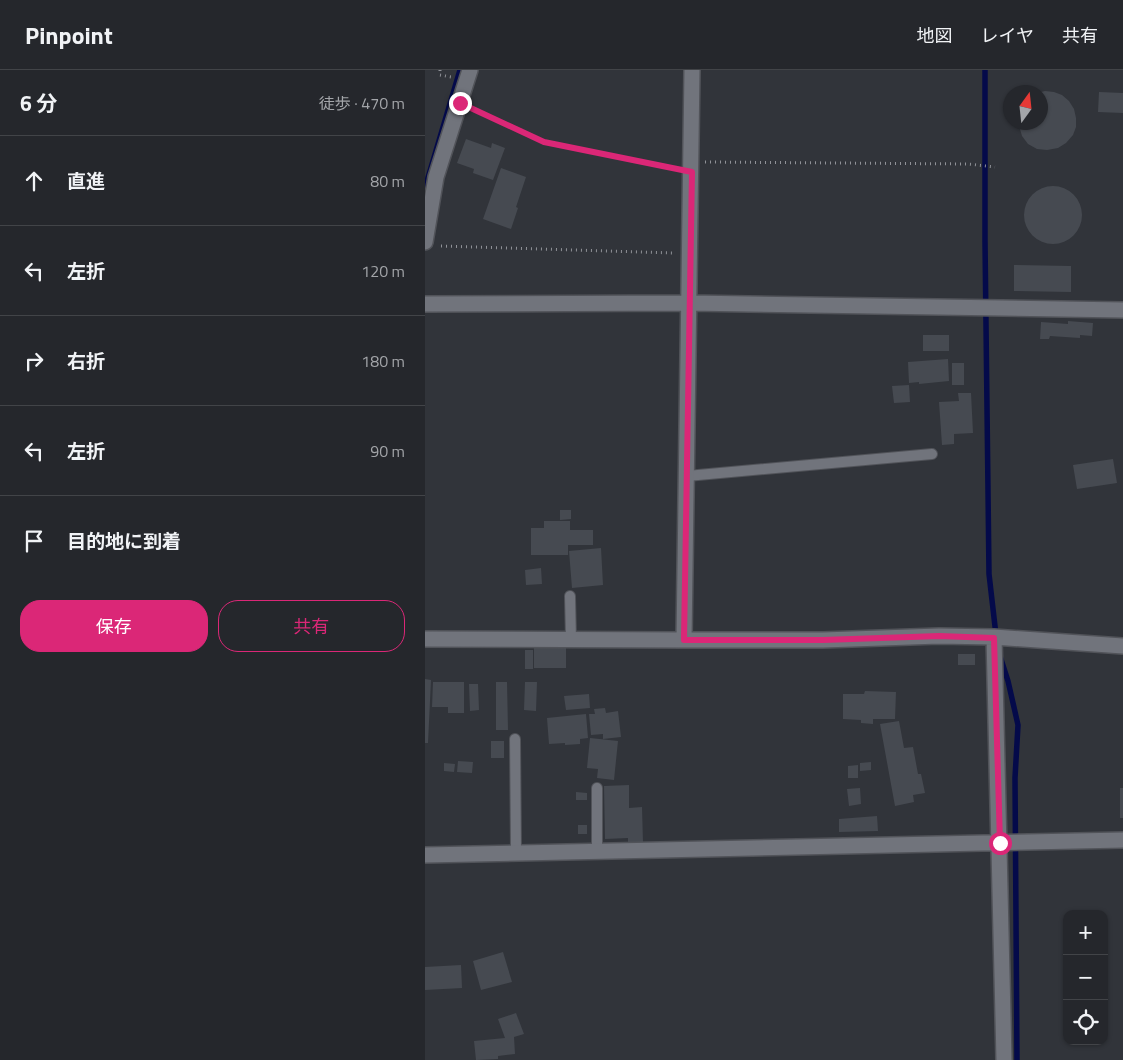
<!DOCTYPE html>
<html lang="ja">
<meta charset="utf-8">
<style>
:root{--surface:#25272c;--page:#313338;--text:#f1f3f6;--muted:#a3a5a9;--line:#424448;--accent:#db2777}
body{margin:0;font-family:"Titillium Web","Noto Sans JP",sans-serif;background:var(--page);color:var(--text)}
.controls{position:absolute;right:15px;bottom:15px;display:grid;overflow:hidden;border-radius:10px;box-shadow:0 1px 4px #0004}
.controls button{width:45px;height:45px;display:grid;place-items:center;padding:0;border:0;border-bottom:1px solid var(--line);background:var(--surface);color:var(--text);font:25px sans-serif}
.compass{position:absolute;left:578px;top:15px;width:45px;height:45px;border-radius:50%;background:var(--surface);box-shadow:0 1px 4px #0004;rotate:15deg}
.stop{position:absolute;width:15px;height:15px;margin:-11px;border:4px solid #db2777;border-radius:50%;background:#fff}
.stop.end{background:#db2777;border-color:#fff;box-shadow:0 1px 5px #0008}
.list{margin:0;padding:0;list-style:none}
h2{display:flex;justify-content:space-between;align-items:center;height:65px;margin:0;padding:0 20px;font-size:21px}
h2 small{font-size:16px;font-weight:400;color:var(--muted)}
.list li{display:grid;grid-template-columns:32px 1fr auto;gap:15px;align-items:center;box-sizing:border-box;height:90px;padding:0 20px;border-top:1px solid var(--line)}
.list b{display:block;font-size:19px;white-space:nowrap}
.list em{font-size:16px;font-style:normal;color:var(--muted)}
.actions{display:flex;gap:10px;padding:15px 20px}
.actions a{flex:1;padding:11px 0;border:1px solid var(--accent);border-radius:20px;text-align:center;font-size:18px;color:var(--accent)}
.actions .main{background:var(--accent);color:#fff}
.icon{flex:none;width:28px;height:28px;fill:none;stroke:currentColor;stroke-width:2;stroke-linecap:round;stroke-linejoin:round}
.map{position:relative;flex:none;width:698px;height:990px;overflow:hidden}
header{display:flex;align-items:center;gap:30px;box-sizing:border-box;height:70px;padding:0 25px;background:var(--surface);border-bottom:1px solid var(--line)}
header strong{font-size:24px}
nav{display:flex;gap:28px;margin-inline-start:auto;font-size:18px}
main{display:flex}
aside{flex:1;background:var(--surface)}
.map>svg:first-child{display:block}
</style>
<header>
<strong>Pinpoint</strong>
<nav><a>地図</a><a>レイヤ</a><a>共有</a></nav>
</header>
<main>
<aside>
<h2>6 分<small>徒歩 · 470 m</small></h2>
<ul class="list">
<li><svg class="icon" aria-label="ahead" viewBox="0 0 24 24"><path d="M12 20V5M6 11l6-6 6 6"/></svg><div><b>直進</b></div><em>80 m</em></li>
<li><svg class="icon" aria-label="left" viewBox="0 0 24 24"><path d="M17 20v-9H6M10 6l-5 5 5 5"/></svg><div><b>左折</b></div><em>120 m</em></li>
<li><svg class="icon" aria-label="right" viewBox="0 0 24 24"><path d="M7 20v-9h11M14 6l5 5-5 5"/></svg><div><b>右折</b></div><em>180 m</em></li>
<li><svg class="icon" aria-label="left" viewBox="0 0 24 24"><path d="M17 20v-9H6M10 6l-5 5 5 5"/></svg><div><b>左折</b></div><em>90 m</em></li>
<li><svg class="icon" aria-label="arrive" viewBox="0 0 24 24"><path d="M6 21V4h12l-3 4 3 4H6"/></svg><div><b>目的地に到着</b></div></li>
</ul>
<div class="actions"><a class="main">保存</a><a>共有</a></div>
</aside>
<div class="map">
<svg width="698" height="990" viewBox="0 0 698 990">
<rect width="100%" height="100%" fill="#31343a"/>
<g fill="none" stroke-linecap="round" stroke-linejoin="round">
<path stroke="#040a4a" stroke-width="5.5" d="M560 0V171L564 504 571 565
M0 118 35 0
M575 586 583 611 593 655 590 708 592 990"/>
</g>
<path fill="#464a51" d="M620 21 629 22 637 25 644 31 649 39 651 48V57L648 65 641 73 633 78 622 80 612 79 603 74 597 66 593 52H616V22Z
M674 22 698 23V43L673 42Z
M41 69 66 78 67 73 80 78 68 110 48 103 49 99 32 93Z
M76 98 101 107 91 137 93 138 86 159 58 149Z
M599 145a29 29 0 1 1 58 0a29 29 0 1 1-58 0Z
M589 195 646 196V222L589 221Z
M643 251 668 253 667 266 655 265V268L625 266 624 269H615L616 252 643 254Z
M498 265H524V281H498Z
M523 289 524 311 494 314V312L484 313 483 292Z
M527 293H539V315H527Z
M484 315 485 332 469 333 467 316Z
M533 323H546L548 363 529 364V374L517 375 514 332 534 331Z
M688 389 692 413 652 419 648 395Z
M135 440H146V449L135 450Z
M119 451H145V460H168V475H143V485H106V458H119Z
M176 478 178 515 147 518 144 481Z
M116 498 117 514 101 515 100 500Z
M109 578H141V598H109Z
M100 580H108V599H100Z
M533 584H550V595H533Z
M0 609 6 610 3 673H0Z
M8 612H39V643H23V637H7Z
M71 612H82L83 660H71Z
M100 612H112L111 641 99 640Z
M44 614H53L54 640 45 641Z
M440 621 471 622 470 649H448V654L436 653V650L418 649V624H439Z
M164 624 165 638 141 640 139 626Z
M180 638 181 643 193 641 196 667 178 669V664L166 665 164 644H170L169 639Z
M161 644 163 668 155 669V674L140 675V673L124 674 122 648Z
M474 651 479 678 488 677 493 704H496L500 723 488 725 489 732 470 736 455 654Z
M165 668 193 671 189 710 172 708 173 699 162 698Z
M66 671H79V688H66Z
M33 691 48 692 47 703 32 702Z
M446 692V700L435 701V693Z
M19 693 30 694 29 702 19 701Z
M433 695V708H423V696Z
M204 715V738L217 737 218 773H203V768L180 769 179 716Z
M435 718 436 734 424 736 422 719Z
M695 718H698V748H695Z
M151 722 162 723V730H151Z
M452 746 453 761 414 762V749Z
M153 755H162V764H153Z
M78 882 87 912 56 920 48 891Z
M36 895 37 918 0 920V897Z
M91 943 99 964 89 967 90 984 73 986V989L51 990 49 971 80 968 73 949Z"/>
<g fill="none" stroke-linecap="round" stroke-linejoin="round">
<defs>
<path id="service" d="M262 406 507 384
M145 526 146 570
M90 669 91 783
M172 718V782"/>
<path id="minor" d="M0 172 11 107 45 0
M0 234 265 233 698 240
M569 567 579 990
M0 569 259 570 267 0
M259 570H398L514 566 569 567 698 576
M0 785 698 770"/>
</defs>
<use href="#service" stroke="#515359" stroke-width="12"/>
<use href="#minor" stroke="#515359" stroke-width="18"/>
<path stroke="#909298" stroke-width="3" stroke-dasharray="1 4" stroke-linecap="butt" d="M15 0V5L26 7
M50 39 119 71 251 99
M280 92 543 94 570 97
M16 176 249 183"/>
<use href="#service" stroke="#71747c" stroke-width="10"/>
<use href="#minor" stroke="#71747c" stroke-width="15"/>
</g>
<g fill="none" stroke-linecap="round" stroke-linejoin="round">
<path stroke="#db2777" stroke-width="6" d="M35 33 119 72 267 102 259 570H398L514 566 569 568 575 773"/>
</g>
</svg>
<div class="controls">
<button>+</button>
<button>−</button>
<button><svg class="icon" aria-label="locate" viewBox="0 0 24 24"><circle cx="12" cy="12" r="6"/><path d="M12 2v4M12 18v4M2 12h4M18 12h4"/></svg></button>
</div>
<svg class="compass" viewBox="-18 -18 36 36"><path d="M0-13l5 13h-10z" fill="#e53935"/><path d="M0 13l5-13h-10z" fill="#a3a5a9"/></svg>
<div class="stop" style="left:575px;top:773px"></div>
<div class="stop end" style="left:35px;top:33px"></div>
</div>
</main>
